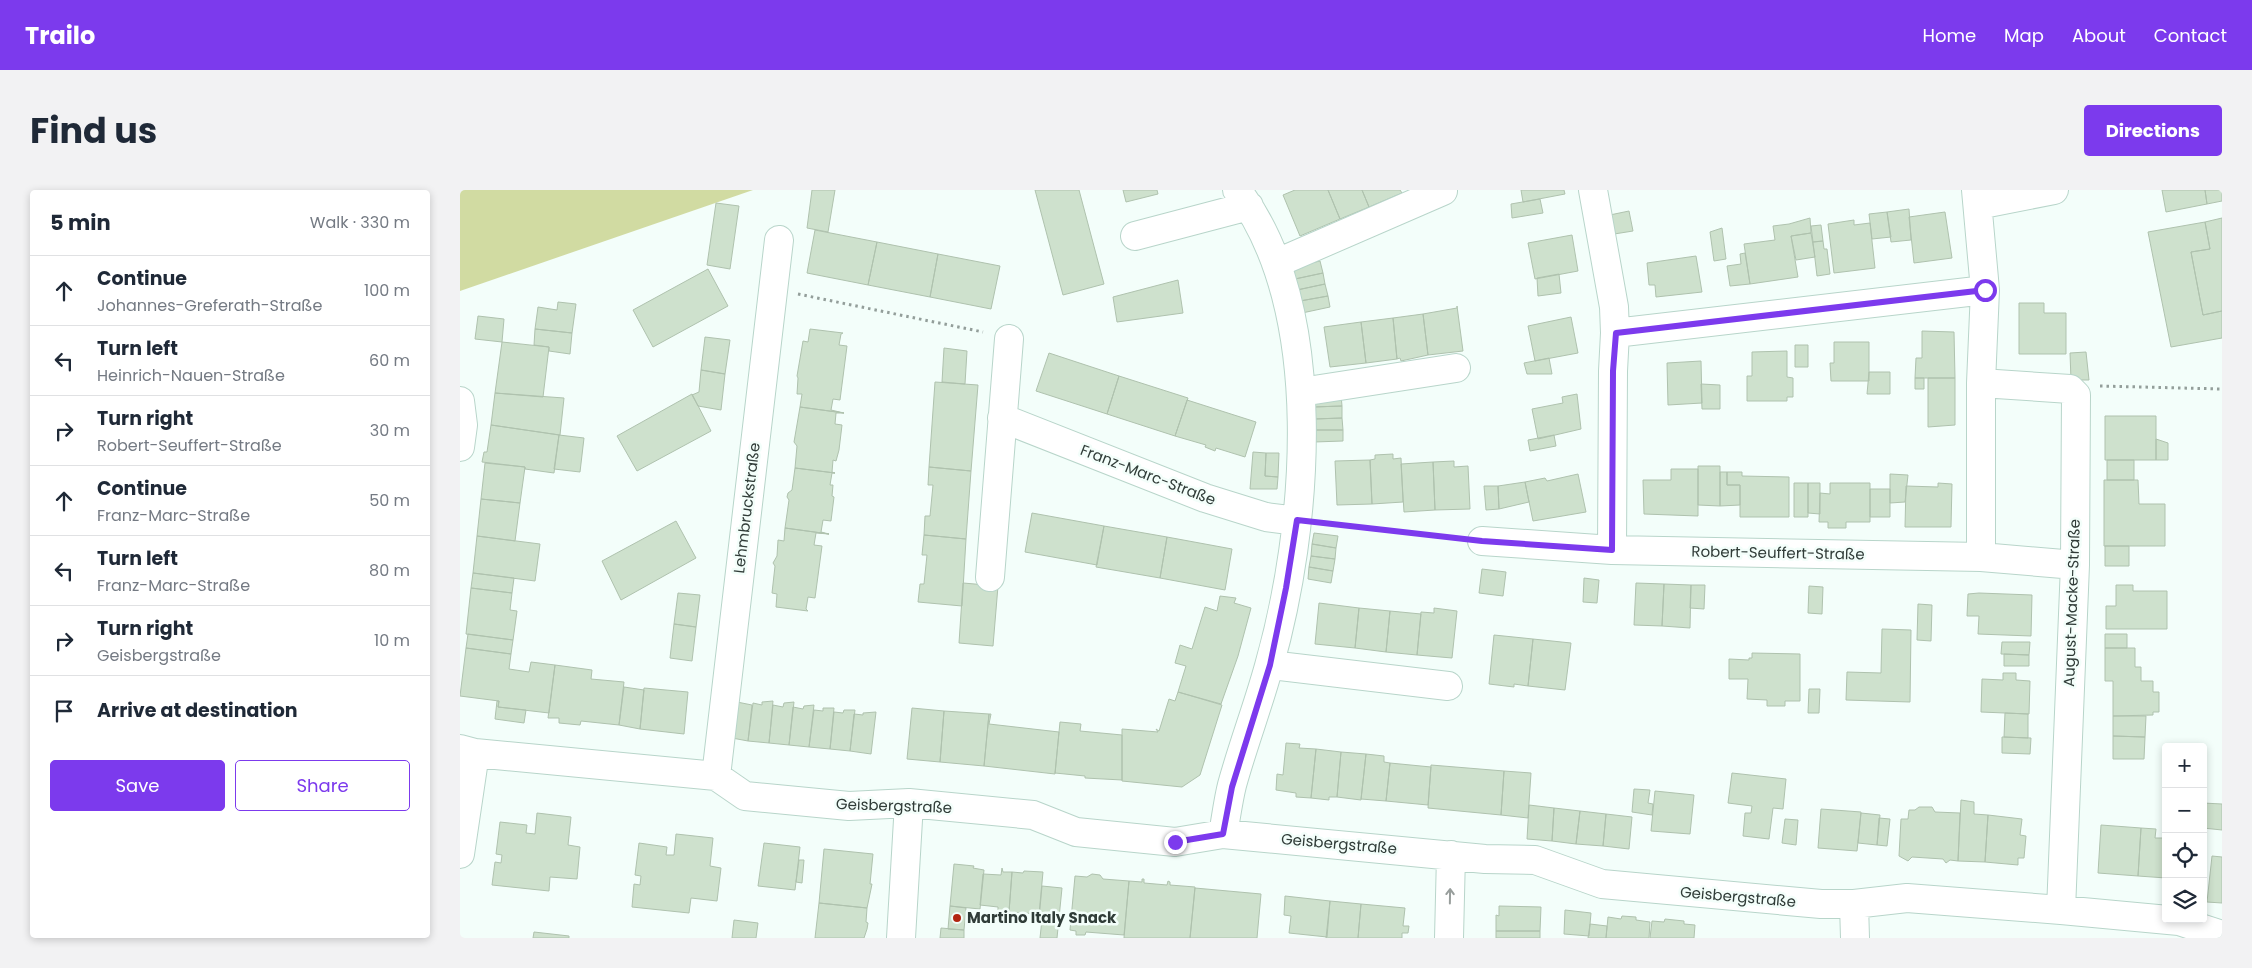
<!DOCTYPE html>
<meta charset="utf-8">
<style>
:root{--surface:#fff;--page:#f2f2f3;--text:#1f2937;--muted:#747a83;--line:#e0e1e3;--accent:#7c3aed}
body{margin:0;font-family:Poppins,sans-serif;background:var(--page);color:var(--text)}
.controls{position:absolute;right:15px;bottom:15px;display:grid;overflow:hidden;border-radius:5px;box-shadow:0 2px 8px #0003}
.controls button{width:45px;height:45px;display:grid;place-items:center;padding:0;border:0;border-bottom:1px solid var(--line);background:var(--surface);color:var(--text);font:25px sans-serif}
.stop{position:absolute;width:15px;height:15px;margin:-11px;border:4px solid #7c3aed;border-radius:50%;background:#fff}
.stop.end{background:#7c3aed;border-color:#fff;box-shadow:0 1px 5px #0008}
.list{margin:0;padding:0;list-style:none}
h2{display:flex;justify-content:space-between;align-items:center;height:65px;margin:0;padding:0 20px;font-size:21px}
h2 small{font-size:16px;font-weight:400;color:var(--muted)}
.list li{display:grid;grid-template-columns:32px 1fr auto;gap:15px;align-items:center;box-sizing:border-box;height:70px;padding:0 20px;border-top:1px solid var(--line)}
.list b{display:block;font-size:19px;white-space:nowrap}
.list p{margin:0;font-size:16px;white-space:nowrap;color:var(--muted)}
.list em{font-size:16px;font-style:normal;color:var(--muted)}
.actions{display:flex;gap:10px;padding:15px 20px}
.actions a{flex:1;padding:11px 0;border:1px solid var(--accent);border-radius:5px;text-align:center;font-size:18px;color:var(--accent)}
.actions .main{background:var(--accent);color:#fff}
.icon{flex:none;width:28px;height:28px;fill:none;stroke:currentColor;stroke-width:2;stroke-linecap:round;stroke-linejoin:round}
.map{position:relative;flex:none;width:1762px;height:748px;overflow:hidden;border-radius:5px}
header{display:flex;align-items:center;gap:30px;box-sizing:border-box;height:70px;padding:0 25px;background:var(--accent);color:#fff}
header strong{font-size:24px}
nav{display:flex;gap:28px;margin-inline-start:auto;font-size:18px}
.intro{display:flex;align-items:center;justify-content:space-between;box-sizing:border-box;height:120px;padding:0 30px}
h1{margin:0;font-size:35px}
.button{padding:12px 22px;border-radius:5px;background:var(--accent);color:#fff;font-size:18px;font-weight:700}
main{display:flex;gap:30px;padding:0 30px}
aside{flex:1;background:var(--surface);border-radius:5px;box-shadow:0 2px 8px #0003}
.map>svg:first-child{display:block}
</style>
<header>
<strong>Trailo</strong>
<nav><a>Home</a><a>Map</a><a>About</a><a>Contact</a></nav>
</header>
<div class="intro"><h1>Find us</h1><a class="button">Directions</a></div>
<main>
<aside>
<h2>5 min<small>Walk · 330 m</small></h2>
<ul class="list">
<li><svg class="icon" aria-label="ahead" viewBox="0 0 24 24"><path d="M12 20V5M6 11l6-6 6 6"/></svg><div><b>Continue</b><p>Johannes-Greferath-Straße</p></div><em>100 m</em></li>
<li><svg class="icon" aria-label="left" viewBox="0 0 24 24"><path d="M17 20v-9H6M10 6l-5 5 5 5"/></svg><div><b>Turn left</b><p>Heinrich-Nauen-Straße</p></div><em>60 m</em></li>
<li><svg class="icon" aria-label="right" viewBox="0 0 24 24"><path d="M7 20v-9h11M14 6l5 5-5 5"/></svg><div><b>Turn right</b><p>Robert-Seuffert-Straße</p></div><em>30 m</em></li>
<li><svg class="icon" aria-label="ahead" viewBox="0 0 24 24"><path d="M12 20V5M6 11l6-6 6 6"/></svg><div><b>Continue</b><p>Franz-Marc-Straße</p></div><em>50 m</em></li>
<li><svg class="icon" aria-label="left" viewBox="0 0 24 24"><path d="M17 20v-9H6M10 6l-5 5 5 5"/></svg><div><b>Turn left</b><p>Franz-Marc-Straße</p></div><em>80 m</em></li>
<li><svg class="icon" aria-label="right" viewBox="0 0 24 24"><path d="M7 20v-9h11M14 6l5 5-5 5"/></svg><div><b>Turn right</b><p>Geisbergstraße</p></div><em>10 m</em></li>
<li><svg class="icon" aria-label="arrive" viewBox="0 0 24 24"><path d="M6 21V4h12l-3 4 3 4H6"/></svg><div><b>Arrive at destination</b></div></li>
</ul>
<div class="actions"><a class="main">Save</a><a>Share</a></div>
</aside>
<div class="map">
<svg width="1762" height="748" viewBox="0 0 1762 748">
<rect width="100%" height="100%" fill="#f3fefa"/>
<path fill="#d1dba2" d="M0 0H293L0 101Z"/>
<path fill="#cee1cd" stroke="#afc2ae" d="M352 0H375L368 42 347 38Z
M575 0H619L644 94 603 105Z
M663 0H697L698 4 666 12Z
M835 0H868L880 29 840 46 823 5Z
M868 0H902L909 17 880 29Z
M902 0H940L942 3 909 17Z
M1061 0H1104L1105 4 1063 12Z
M1702 0H1745L1747 14 1706 22Z
M1745 0H1762V11L1747 14Z
M1080 9 1083 23 1052 28 1051 14Z
M256 13 279 16 270 79 247 75Z
M1449 19 1451 50 1431 52 1427 22Z
M1169 21 1173 41 1148 45 1145 26Z
M1427 22 1431 47 1412 49 1409 24Z
M1485 22 1492 68 1454 73 1449 27Z
M1350 28 1351 43 1331 46 1338 87 1290 94 1284 54 1315 50 1313 36 1329 34Z
M1762 28V121L1743 125 1731 62 1750 59 1745 32Z
M1394 30V35L1410 33 1415 78 1374 83 1368 34Z
M1745 32 1750 59 1731 62 1743 125 1762 121V148L1711 157 1688 42Z
M1361 35 1363 51 1353 52 1351 36Z
M1262 38 1266 69 1254 71 1250 42Z
M355 40 417 52 408 95 347 83Z
M1351 43 1355 67 1336 70 1331 46Z
M1112 45 1118 81 1075 89 1068 53Z
M1363 51 1364 59H1367L1370 84 1357 86 1353 52Z
M417 52 478 64 470 107 408 95Z
M1285 63 1290 94 1270 96 1267 76 1281 74 1280 64Z
M478 64 540 76 531 119 470 107Z
M1236 66 1242 102 1196 107 1195 95H1189L1187 73Z
M860 71 863 83 835 89 833 77Z
M248 79 268 116 193 157 173 120Z
M863 83 865 94 837 100 835 89Z
M1099 84 1101 103 1078 106 1077 88Z
M718 90 723 123 657 132 653 107Z
M865 94 868 106 840 111 837 100Z
M868 106 870 117 842 123 840 111Z
M98 112 116 114 112 143 75 139 78 117 97 120Z
M1559 113H1584V123H1606V164H1559Z
M997 116 1003 161 968 165 963 124 997 118Z
M963 124 968 165 941 171 940 168 937 169 933 128Z
M18 126 44 129 42 152 15 149Z
M1111 127 1118 163 1075 171 1068 136Z
M933 128 937 169 906 173 901 132Z
M901 132 906 173 870 177 864 137Z
M75 139 112 143 110 164 89 161V157L74 155Z
M350 139 383 143 381 144 379 155 387 156 380 210 373 209 371 220 384 223 340 217 342 204H337L338 188 337 186 343 151 348 152Z
M1462 141 1494 142 1495 188H1455L1456 168H1462Z
M245 147 270 150 265 184 241 180Z
M42 152 89 157 83 207 35 203Z
M1374 152H1409V191H1371L1370 173H1374Z
M1335 155H1348V177H1335Z
M484 158 507 161 505 194 482 192Z
M1327 161V187L1333 188V207H1327V211H1287V186H1292V162Z
M1626 162 1629 190H1611L1610 163Z
M589 163 659 186 647 224 576 201Z
M1089 168 1092 184H1067L1064 173Z
M1241 171 1242 213 1208 215 1207 173Z
M241 180 265 184 261 220 238 216 232 205 239 202Z
M1409 182H1430V204H1407Z
M659 186 728 208 715 246 647 224Z
M1455 188H1464V199H1455Z
M1468 188H1495V235L1468 237Z
M475 192 518 195 511 281 469 277Z
M1241 194 1260 195V219H1242Z
M35 203 104 208 100 245 31 235Z
M232 204 251 241 177 281 157 246Z
M1117 204 1121 239 1078 249 1072 219 1103 213 1102 207Z
M881 205 882 216 853 217V206Z
M727 210 796 232 785 267 756 258 755 261 745 257 746 255 715 246Z
M882 216V228L854 229 853 217Z
M340 217 384 223H376L375 234 382 235 379 260 376 271 373 270 372 282 375 283 335 278 337 256 334 252Z
M1645 226H1696V270H1645Z
M882 228 883 240H854V229Z
M31 235 99 245 94 283 65 279V277L22 272 24 262H27Z
M854 240H883V251L854 252Z
M99 245 124 248 120 282 94 279Z
M1094 245 1096 256 1070 261 1068 250Z
M1696 249 1708 253V270H1696Z
M793 262 806 263 805 286 818 287 817 299H790Z
M806 263H819L818 287 805 286Z
M933 264V269L941 268 943 312 912 314 910 270 915 269V265Z
M910 270 912 314 877 315 875 271Z
M1647 270H1674V290H1647Z
M994 271V277L1008 276 1010 319 975 320 973 272Z
M973 272 975 320 944 322 941 274Z
M25 273 65 277 60 313 21 309Z
M1238 276H1260V316L1238 315Z
M469 277 511 281 506 349 464 345 465 326H470L473 295H468Z
M335 278 375 283H372L370 295H373L372 306 374 307 371 331 363 330 361 342 369 344 325 338 329 310 327 307 328 303 332 300Z
M1211 279H1238V326L1184 324 1183 290H1211Z
M1260 282H1267V295H1280V315L1260 316Z
M1267 282H1282V286L1329 287V327H1280V295H1267Z
M1118 284 1126 322 1073 331 1065 292 1085 288 1087 291Z
M1430 284 1448 285 1445 312 1430 313Z
M1644 290H1678L1679 314H1705V356H1644Z
M1065 292 1069 312 1039 319 1038 296Z
M1334 293H1348V327H1334Z
M1348 293H1360V324L1348 323Z
M1370 293H1410V332H1386V338H1368V332H1359L1360 303 1370 304Z
M1478 293 1492 294 1491 337H1445L1446 296 1478 297Z
M1024 296H1038L1039 319 1026 320Z
M1410 299H1430V327H1410Z
M21 309 60 313 55 351 17 346Z
M572 323 644 336 637 375 565 362Z
M216 331 236 368 161 410 142 371Z
M644 336 707 347 700 388 636 377Z
M325 338 369 344 356 343 354 355 362 356 355 408 348 407 346 419 348 421 316 417 317 404 312 403 315 376 313 373 317 366 318 350 324 351Z
M854 343 878 346 876 358 852 354Z
M464 345 506 349 502 416 458 412 460 394H464L467 365H462Z
M17 346 80 354 75 391 13 383Z
M707 347 772 359 765 400 700 388Z
M852 354 876 358 875 369 851 366Z
M1645 356H1669V376H1645Z
M851 366 875 369 873 381 849 377Z
M849 377 873 381 871 393 848 389Z
M1022 379 1046 382 1043 406 1019 403Z
M13 383 54 388 52 403 11 398Z
M1124 388 1139 390 1137 413 1123 412Z
M503 393 538 396 533 456 499 453Z
M1176 393 1204 394 1202 436 1174 435Z
M1204 394 1231 395 1230 438 1202 436Z
M1231 395H1245L1244 419 1230 418Z
M1656 395H1673V401H1707V439H1646V416H1656Z
M1349 396 1363 397 1362 424 1348 423Z
M11 398 52 403 50 420 57 421 53 450 6 444Z
M218 403 240 405 236 437 214 434Z
M1519 403 1572 405 1571 446 1518 444 1519 426H1507L1508 404Z
M760 406 776 408 774 413 791 418 778 466 761 514 718 502 726 476 715 473 720 455 732 459 745 417 757 421Z
M859 413 899 418 895 458 855 454Z
M1458 414 1472 415 1471 451 1457 450Z
M899 418 930 421 926 462 895 458Z
M974 418 997 421 992 468 957 465 961 422 974 423Z
M930 421 961 424 957 465 926 462Z
M214 434 236 437 232 471 210 468Z
M1422 439 1451 440 1450 512 1386 510 1387 482 1421 483Z
M8 444 53 450 51 464 6 458Z
M1645 444H1667V458H1645Z
M1034 445 1073 449 1068 496 1054 494V497L1029 494Z
M1073 449 1111 453 1105 500 1068 496Z
M1542 452H1570L1569 465 1541 464Z
M6 458 51 464 49 479 69 482 71 472 95 475 89 523 38 517 39 511 0 506Z
M1645 458H1675V477H1681V491H1693V502H1699V522H1693V525L1653 526V491H1645Z
M1292 463 1340 464V511H1325V516H1307V510L1287 509 1288 489H1269V469L1289 470V468H1292Z
M1544 464 1569 465V476H1544Z
M95 475 132 480 131 489 164 492 159 535 121 531 120 535 99 533V528H88Z
M1543 483H1556V490L1570 491 1569 524 1521 522 1522 489 1543 490Z
M164 497 184 500 180 539 159 535Z
M184 498 228 502 224 544 180 539Z
M1349 499H1360L1359 523H1348Z
M718 502 762 515 740 585 722 597 662 591V539L698 542 696 539 699 541 709 509 715 511Z
M37 511H39L38 517 66 520 64 533 35 529Z
M313 511 309 553 288 551 293 513 302 515V512Z
M277 512 292 515 288 551 272 548Z
M334 512 329 555 309 553 313 515 323 517 324 513Z
M354 515 349 557 329 555 333 517 343 519 344 516Z
M363 518H374L370 559 349 557 354 520 363 521Z
M452 518 484 521 480 572 447 569Z
M384 520H395L390 561 370 559 374 522 383 523Z
M484 521 529 524 524 576 480 572Z
M416 522 411 564 390 561 394 524 403 525V523Z
M1545 523 1568 524V548L1544 547Z
M529 524H531L529 534 599 542 595 584 524 576Z
M1653 526H1686L1685 547 1653 546Z
M600 532 621 534 620 541 662 545V590L625 588V586L595 583Z
M1653 546 1685 547 1684 569H1653Z
M1542 547 1571 548 1570 564 1542 563Z
M826 553 840 554 839 558 856 559 851 608 836 607V603L816 600 817 584 823 585Z
M856 559 881 562 877 607H869V610L851 608Z
M881 562 906 564 901 610 877 607Z
M906 564 924 566V572L930 573 926 611 901 609Z
M930 573 971 577 968 615 926 611Z
M971 575 1044 581 1041 625 968 618Z
M1044 581 1071 583 1068 628 1041 625Z
M1272 583 1326 589 1323 619 1313 618 1309 649 1283 646 1285 623H1291L1292 616 1268 613Z
M1174 599 1190 600 1188 613 1193 614 1192 625 1172 622Z
M1195 601 1234 605 1230 644 1191 641Z
M1501 610 1514 612V624L1528 625 1525 672 1498 671Z
M1743 613 1762 614V640L1743 638Z
M1069 615 1094 618 1092 651 1067 649Z
M1459 617H1472L1475 622 1500 623 1498 671 1490 670 1486 673 1483 669 1452 667 1448 671 1439 666 1441 629H1448L1449 620H1455Z
M1094 618 1120 621 1116 654 1092 651Z
M1361 619 1401 622 1397 661 1358 658Z
M1120 621 1146 624 1143 656 1116 654Z
M77 623 111 627 108 655 120 657 117 689 90 687 89 701 32 695 35 672 41 673 42 665 36 664 40 632 67 635 66 643 75 644Z
M1401 623 1420 625 1417 655 1398 653Z
M1146 624 1172 627 1169 659 1143 656Z
M1528 625 1562 629 1560 645 1566 646 1564 668H1558V675L1525 672Z
M1419 628 1430 629 1427 656 1417 655Z
M1325 629 1338 630 1336 655 1322 653Z
M1641 635 1681 638 1678 686 1638 683Z
M1681 638 1696 639 1695 648H1706V688L1678 686Z
M216 644 253 648 250 676 261 678 257 711 231 708 229 723 172 717 174 694 180 695 181 686 175 685 179 653 207 657 206 665H214Z
M304 653 340 657 335 700 298 696Z
M364 659 413 664 410 694H412L411 699 407 718 359 713Z
M1752 666 1762 667V713L1747 712Z
M339 670H344L342 693 336 692Z
M494 674 514 676 513 678 524 680 520 719 490 716Z
M542 678 543 682H552L549 722 538 721V717L520 715 523 684 541 685Z
M564 681 583 682 579 724 549 722 552 682 563 683Z
M632 684 640 685 643 689 669 691 664 745 626 742 625 745H616V741L610 740 615 686 627 687Z
M682 689H684V693L707 695 708 691 710 692V695L735 697 730 748H664L669 691 682 692Z
M582 696 602 698 597 748H580L582 729H579Z
M735 698 801 704 797 748H730Z
M825 706 870 711 867 747 829 743 831 726 824 725Z
M870 711 901 714 898 748H866Z
M359 713 407 718 406 732 408 733 407 739 404 748H355Z
M901 714 945 718 943 736H949L948 743H942V748H898Z
M490 716 506 718 504 740 488 739Z
M1039 716 1081 717 1080 741H1036V725L1039 726Z
M1105 720 1131 723 1129 746 1104 744Z
M1162 726 1176 727V730L1190 732 1189 748H1146L1148 727 1161 729Z
M1205 729 1224 731V734L1235 735 1234 748H1190L1192 731 1204 732Z
M274 730 298 733 296 748H272Z
M1130 734 1147 736 1146 748H1128Z
M481 738 504 740V748H480Z
M1036 741H1080V748H1036Z
M74 742 109 746V748H73Z"/>
<g fill="none" stroke-linecap="round" stroke-linejoin="round">
<defs>
<path id="minor" d="M1133 0 1154 117 1155 143 1153 181 1152 360
M1516 0 1525 100 1521 193V367
M1518 15 1594 0
M675 46 789 16
M817 73 983 1
M1155 143 1525 100
M1521 193 1610 199 1616 205 1615 375 1601 720
M841 202 996 178
M542 228 745 308 806 327 837 331
M0 257 3 235 0 211
M1022 351 1152 360 1521 367 1615 375
M530 387 549 149
M810 475 988 496
M0 559 15 563 256 586 285 606 389 616 449 613 573 625 616 642 715 652 763 644 1025 669 1075 670 1142 694 1361 714H1394L1447 708 1601 720 1719 731 1762 745
M256 586 319 50
M763 644C766 628 768 611 772 595 783 555 798 516 809 476 848 339 868 119 777 0
M0 664 15 563
M1394 714 1395 748
M441 748 449 613
M989 748 991 665"/>
</defs>
<use href="#minor" stroke="#b8d5ca" stroke-width="30"/>
<path stroke="#939e9a" stroke-width="3" stroke-dasharray="2.5 4" stroke-linecap="butt" d="M338 104 523 142
M1640 196 1762 199
M862 333 995 348"/>
<use href="#minor" stroke="#fff" stroke-width="28"/>
</g>
<defs><path id="oneway-shaft" d="M-6 0H5M1.5-3L5.5 0L1.5 3" fill="none" stroke-width="1.6" stroke-linecap="round" stroke-linejoin="round" transform="scale(1.25)"/></defs>
<use stroke="#989e9c" href="#oneway-shaft" transform="translate(990 706) rotate(-89)"/>
<g fill="none" stroke-linecap="round" stroke-linejoin="round">
<path stroke="#7c3aed" stroke-width="6" d="M715 652 763 644 772 597 810 475 826 398 837 330 1022 351 1152 360 1153 181 1156 143 1525 100"/>
</g>
<circle fill="#b22510" stroke="#f3fefa" stroke-width="2" cx="497" cy="728" r="5"/>
<g text-anchor="middle" stroke-width="5" stroke-linejoin="round" paint-order="stroke">
<g font-size="15" fill="#303c38" stroke="#f3fefa">
<text transform="translate(688 285) rotate(21)" y="5">Franz-Marc-Straße</text>
<text transform="translate(287 318) rotate(-83)" y="5">Lehmbruckstraße</text>
<text transform="translate(1318 363) rotate(1)" y="5">Robert-Seuffert-Straße</text>
<text transform="translate(1612 413) rotate(-88)" y="5">August-Macke-Straße</text>
<text transform="translate(434 616) rotate(2)" y="5">Geisbergstraße</text>
<text transform="translate(879 654) rotate(5)" y="5">Geisbergstraße</text>
<text transform="translate(1278 707) rotate(5)" y="5">Geisbergstraße</text>
</g>
<g font-size="15" font-weight="bold" fill="#303c38" stroke="#f3fefa" text-anchor="start">
<text x="507" y="733">Martino Italy Snack</text>
</g>
</g>
</svg>
<div class="controls">
<button>+</button>
<button>−</button>
<button><svg class="icon" aria-label="locate" viewBox="0 0 24 24"><circle cx="12" cy="12" r="6"/><path d="M12 2v4M12 18v4M2 12h4M18 12h4"/></svg></button>
<button><svg class="icon" aria-label="layers" viewBox="0 0 24 24"><path d="M12 4l9 5-9 5-9-5zM3 14l9 5 9-5"/></svg></button>
</div>
<div class="stop" style="left:1525px;top:100px"></div>
<div class="stop end" style="left:715px;top:652px"></div>
</div>
</main>
